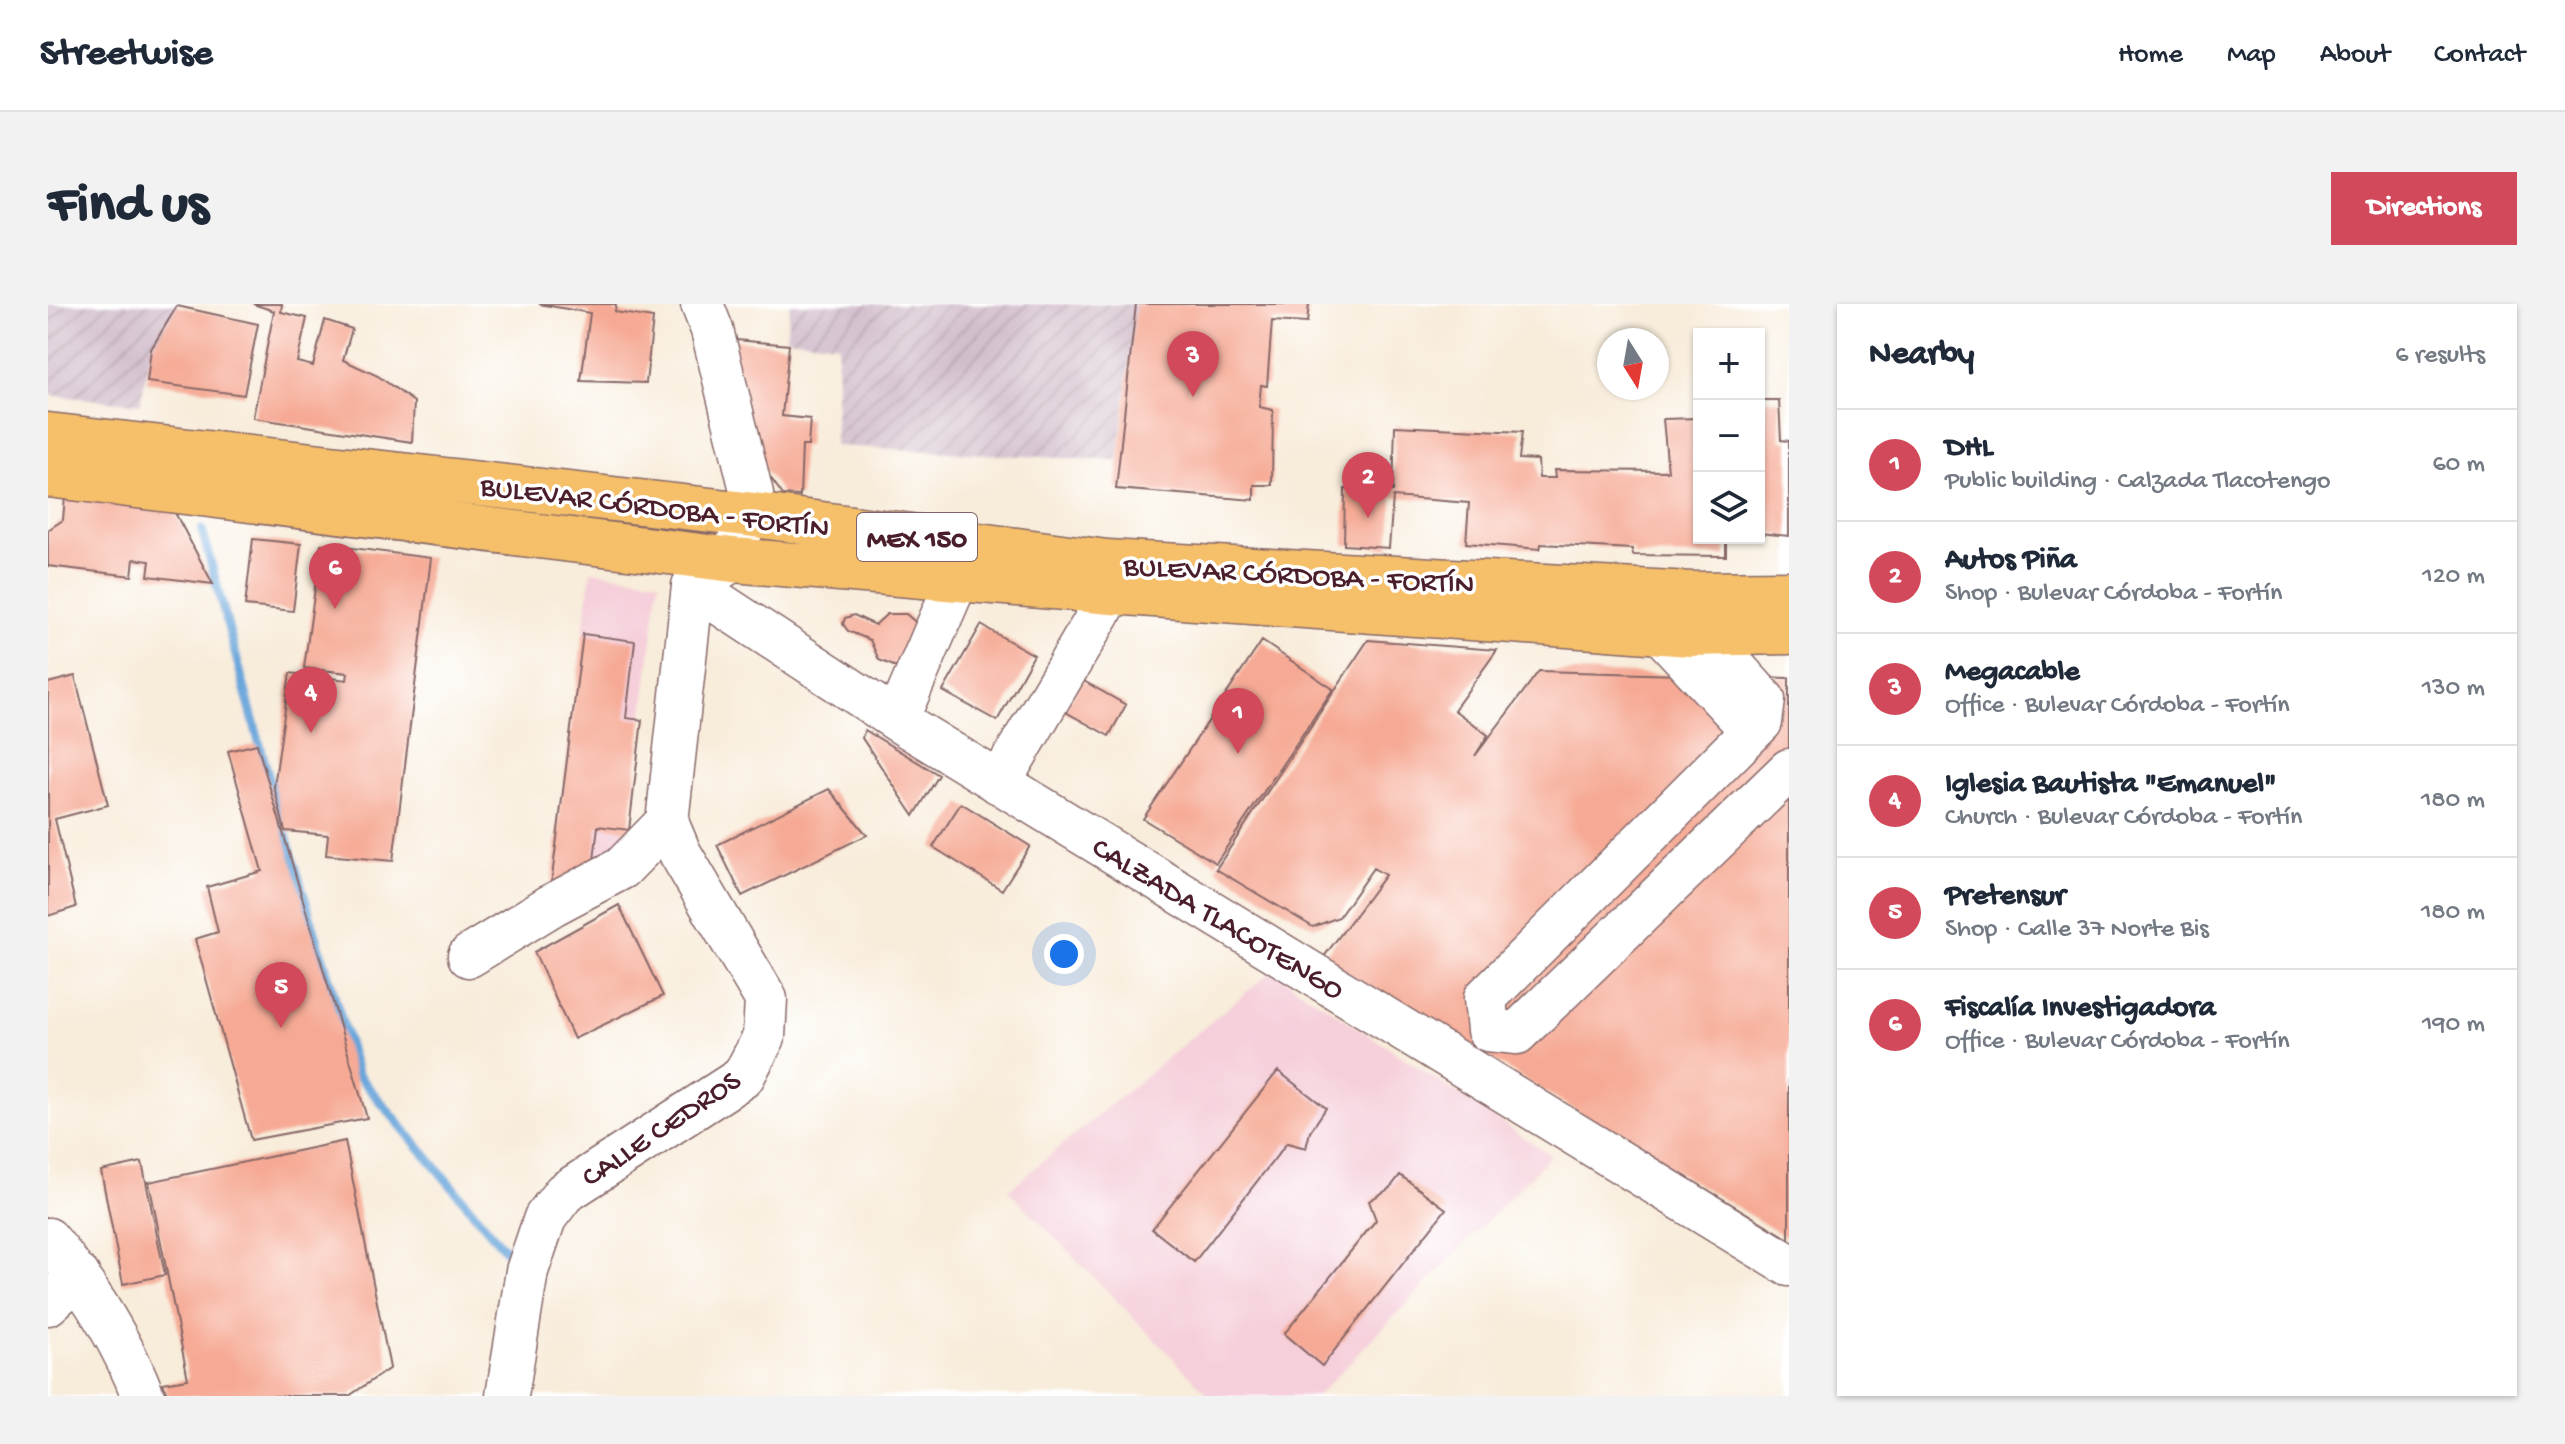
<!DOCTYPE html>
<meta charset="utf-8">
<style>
:root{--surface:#fff;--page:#f2f2f3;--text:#1f2937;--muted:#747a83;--line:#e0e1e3;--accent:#d1495b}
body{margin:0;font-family:"Gochi Hand",sans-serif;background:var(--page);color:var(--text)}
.controls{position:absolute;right:24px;top:24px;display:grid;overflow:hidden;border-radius:0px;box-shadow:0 2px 6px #0004}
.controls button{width:72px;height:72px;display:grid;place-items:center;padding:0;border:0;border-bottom:2px solid var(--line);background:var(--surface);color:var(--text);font:40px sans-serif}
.compass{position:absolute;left:1549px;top:24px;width:72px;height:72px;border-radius:50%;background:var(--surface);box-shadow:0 2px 6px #0004;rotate:169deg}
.you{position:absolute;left:1016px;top:650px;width:28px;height:28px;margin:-20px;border:6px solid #fff;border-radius:50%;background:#1a73e8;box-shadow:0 0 0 12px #1a73e833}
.badge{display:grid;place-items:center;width:52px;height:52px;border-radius:50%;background:var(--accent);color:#fff;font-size:26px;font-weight:700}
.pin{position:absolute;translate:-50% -66px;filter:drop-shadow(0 2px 4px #0008)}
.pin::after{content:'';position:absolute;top:42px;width:28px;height:24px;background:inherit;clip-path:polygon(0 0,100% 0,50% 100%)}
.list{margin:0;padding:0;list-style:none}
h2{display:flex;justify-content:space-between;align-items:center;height:104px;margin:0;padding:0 32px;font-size:34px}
h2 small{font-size:26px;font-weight:400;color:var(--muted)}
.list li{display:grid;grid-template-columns:52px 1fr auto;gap:24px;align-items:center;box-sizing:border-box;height:112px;padding:0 32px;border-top:2px solid var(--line)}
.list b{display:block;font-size:30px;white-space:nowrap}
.list p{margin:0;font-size:26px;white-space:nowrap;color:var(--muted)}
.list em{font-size:26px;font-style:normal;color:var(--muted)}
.icon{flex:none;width:44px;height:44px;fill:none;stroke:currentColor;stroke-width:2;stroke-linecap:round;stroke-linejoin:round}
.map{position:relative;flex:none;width:1741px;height:1092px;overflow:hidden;border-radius:0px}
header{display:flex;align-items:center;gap:48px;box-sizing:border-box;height:112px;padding:0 40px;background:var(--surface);border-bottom:2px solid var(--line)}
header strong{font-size:38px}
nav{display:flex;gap:44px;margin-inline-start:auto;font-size:28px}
.intro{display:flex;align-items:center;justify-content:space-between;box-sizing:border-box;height:192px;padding:0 48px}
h1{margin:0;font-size:56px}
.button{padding:20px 36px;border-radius:0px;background:var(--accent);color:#fff;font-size:28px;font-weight:700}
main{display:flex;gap:48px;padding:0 48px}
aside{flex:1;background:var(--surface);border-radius:0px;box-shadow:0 2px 6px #0004}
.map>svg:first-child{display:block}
</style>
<header>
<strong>Streetwise</strong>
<nav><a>Home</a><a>Map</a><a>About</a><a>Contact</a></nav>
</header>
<div class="intro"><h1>Find us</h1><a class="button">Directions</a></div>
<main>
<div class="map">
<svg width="1741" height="1092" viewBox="0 0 1741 1092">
<defs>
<pattern id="industrial-furrows" width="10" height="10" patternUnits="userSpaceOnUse" patternTransform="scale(2)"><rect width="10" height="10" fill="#d1bdcb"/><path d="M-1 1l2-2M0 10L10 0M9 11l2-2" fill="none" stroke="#b5a2ae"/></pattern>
</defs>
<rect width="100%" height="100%" fill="#fff"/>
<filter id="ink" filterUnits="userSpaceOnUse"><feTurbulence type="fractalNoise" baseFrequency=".0125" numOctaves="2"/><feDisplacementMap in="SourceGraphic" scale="16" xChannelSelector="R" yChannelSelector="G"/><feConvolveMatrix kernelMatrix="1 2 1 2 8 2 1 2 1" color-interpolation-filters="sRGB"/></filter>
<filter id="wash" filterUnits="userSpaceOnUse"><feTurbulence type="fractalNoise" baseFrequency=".006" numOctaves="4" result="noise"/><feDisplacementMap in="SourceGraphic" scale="32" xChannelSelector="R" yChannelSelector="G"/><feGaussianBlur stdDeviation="1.8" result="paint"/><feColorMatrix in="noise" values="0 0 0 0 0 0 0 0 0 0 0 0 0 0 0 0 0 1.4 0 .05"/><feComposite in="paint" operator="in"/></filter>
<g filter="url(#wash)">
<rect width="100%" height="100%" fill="#f8ecda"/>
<path fill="#f5cfda" d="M543 267 611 277 581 526 564 548 503 581Z
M1224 667 1503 851 1269 1092H1162L960 886Z"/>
<path fill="url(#industrial-furrows)" d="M0 0H130L103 45 92 100 0 91Z
M742 0H1088L1070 157 786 142 790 40 738 34Z"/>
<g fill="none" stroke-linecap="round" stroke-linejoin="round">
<path stroke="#68a5da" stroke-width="9" d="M154 226 223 482 310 771 459 948"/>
</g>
<g id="blocks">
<path fill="#f6aa95" d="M205 0H234L233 8 259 14 249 58 265 62 277 16 304 25 295 56 330 72 366 98 364 138 205 114 226 7Z
M491 0H568L567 8 605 14 598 79 533 77 542 9Z
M1088 0H1261L1259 19 1224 17 1219 82 1213 81 1211 103 1225 106 1224 181H1206V196L1068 185Z
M129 2 210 20 196 91 99 78 103 45Z
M678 35 741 41 734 112 762 115 760 142H754L752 192 735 191 717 166Z
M1711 96H1731L1733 136 1741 137V232L1711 229Z
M1651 114V234H1678V252L1585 251 1584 245 1493 240 1492 245 1418 239 1421 199 1345 193 1341 244 1296 241 1297 185 1345 187 1347 122 1474 128 1471 155 1490 156 1491 174H1507L1506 166 1620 167 1615 115Z
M17 192 125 205 165 280 100 272 102 257 86 255 84 272 0 262V226L15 216Z
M205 235 253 240 245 307 197 302Z
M273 240 383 254 345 557 278 551 280 531 237 527 226 483 242 369 299 376 300 369 256 364Z
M839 310H858L872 322 866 357 848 363 831 356 822 336 800 327 795 320 797 314 806 311 827 321Z
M933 321 986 351 949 417 895 387Z
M535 330 587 337 578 414 594 416 581 526 550 522 545 565 503 581Z
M1320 336 1449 346 1406 406 1440 431 1427 452 1491 367 1741 374V935L1275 654 1337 571 1325 564 1291 613 1265 623 1168 565Z
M1214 337 1285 385 1168 559 1095 515Z
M27 372 60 501 7 515 28 603 0 612V379Z
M1034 376 1078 401 1061 432 1016 407Z
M817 426 891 471 866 512 814 434Z
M209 440 319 814 203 836 147 635 170 628 159 583 214 567 180 447Z
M781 485 819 531 694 592 669 541Z
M913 499 982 542 954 586 885 543Z
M571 601 615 692 526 735 486 648Z
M1230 767 1278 804 1262 828 1258 844 1239 839 1146 958 1104 925Z
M297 837 342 1064 301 1092H120L115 1079 140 1075 101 878Z
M94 858 117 971 75 980 53 867Z
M1352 871 1398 905 1274 1062 1236 1030 1328 916 1321 897 1342 884Z"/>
</g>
</g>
<g filter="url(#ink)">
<use href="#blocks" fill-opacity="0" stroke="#876768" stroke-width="2"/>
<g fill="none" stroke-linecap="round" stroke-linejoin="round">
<defs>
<path id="minor" d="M654 0 664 26 704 190 685 256 645 282 849 416 1741 961
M1611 327 1692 414 1713 418 1716 396 1656 329
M849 416 909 276
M1713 418 1437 694 1440 726 1469 729 1741 466
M951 479 1064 288
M421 652 504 601 574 564 619 518
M0 935C39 982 73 1034 95 1092
M0 1000 31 972
M459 1092 479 967 497 914 516 889 695 773 716 733 718 695 632 549 619 518 645 282"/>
<path id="major" d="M0 131 698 210 1059 258 1643 290 1741 289
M0 171 685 256 1064 288 1642 330 1741 328"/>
</defs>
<use href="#minor" stroke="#876768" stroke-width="45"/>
<use href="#major" stroke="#876768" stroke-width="47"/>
<use href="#minor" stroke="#fff" stroke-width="42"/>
<use href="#major" stroke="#f6c06b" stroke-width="44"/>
</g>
</g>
<g text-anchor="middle" stroke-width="7" stroke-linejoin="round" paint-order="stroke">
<rect fill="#fff" stroke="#80626b" stroke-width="2" x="809" y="209" width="120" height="48" rx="6"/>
<g font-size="28" font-weight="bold" fill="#4a1f2b">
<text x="869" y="243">MEX 150</text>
</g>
<g font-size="30" fill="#4a1f2b" stroke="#fff">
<text transform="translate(607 201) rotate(7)" y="10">BULEVAR CÓRDOBA - FORTÍN</text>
<text transform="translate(1251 269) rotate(3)" y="10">BULEVAR CÓRDOBA - FORTÍN</text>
<text transform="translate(1171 613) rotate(31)" y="10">CALZADA TLACOTENGO</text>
<text transform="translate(612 823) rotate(-34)" y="10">CALLE CEDROS</text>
</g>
</g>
</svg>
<div class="controls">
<button>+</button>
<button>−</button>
<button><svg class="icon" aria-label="layers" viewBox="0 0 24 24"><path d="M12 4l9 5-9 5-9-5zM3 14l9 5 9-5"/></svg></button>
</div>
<svg class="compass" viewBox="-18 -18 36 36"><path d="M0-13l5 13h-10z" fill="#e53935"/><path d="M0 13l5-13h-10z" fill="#747a83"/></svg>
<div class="you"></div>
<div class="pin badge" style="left:1190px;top:450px">1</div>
<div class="pin badge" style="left:1320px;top:214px">2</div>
<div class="pin badge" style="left:1145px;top:93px">3</div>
<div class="pin badge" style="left:263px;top:429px">4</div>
<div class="pin badge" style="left:233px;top:724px">5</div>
<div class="pin badge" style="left:287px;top:305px">6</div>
</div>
<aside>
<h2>Nearby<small>6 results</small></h2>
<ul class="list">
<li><span class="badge">1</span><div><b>DHL</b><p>Public building · Calzada Tlacotengo</p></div><em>60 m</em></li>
<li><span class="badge">2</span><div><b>Autos Piña</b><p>Shop · Bulevar Córdoba - Fortín</p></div><em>120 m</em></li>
<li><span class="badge">3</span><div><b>Megacable</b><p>Office · Bulevar Córdoba - Fortín</p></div><em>130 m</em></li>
<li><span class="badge">4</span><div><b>Iglesia Bautista &quot;Emanuel&quot;</b><p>Church · Bulevar Córdoba - Fortín</p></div><em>180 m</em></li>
<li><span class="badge">5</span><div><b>Pretensur</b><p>Shop · Calle 37 Norte Bis</p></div><em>180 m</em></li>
<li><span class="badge">6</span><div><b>Fiscalía Investigadora</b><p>Office · Bulevar Córdoba - Fortín</p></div><em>190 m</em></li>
</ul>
</aside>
</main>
